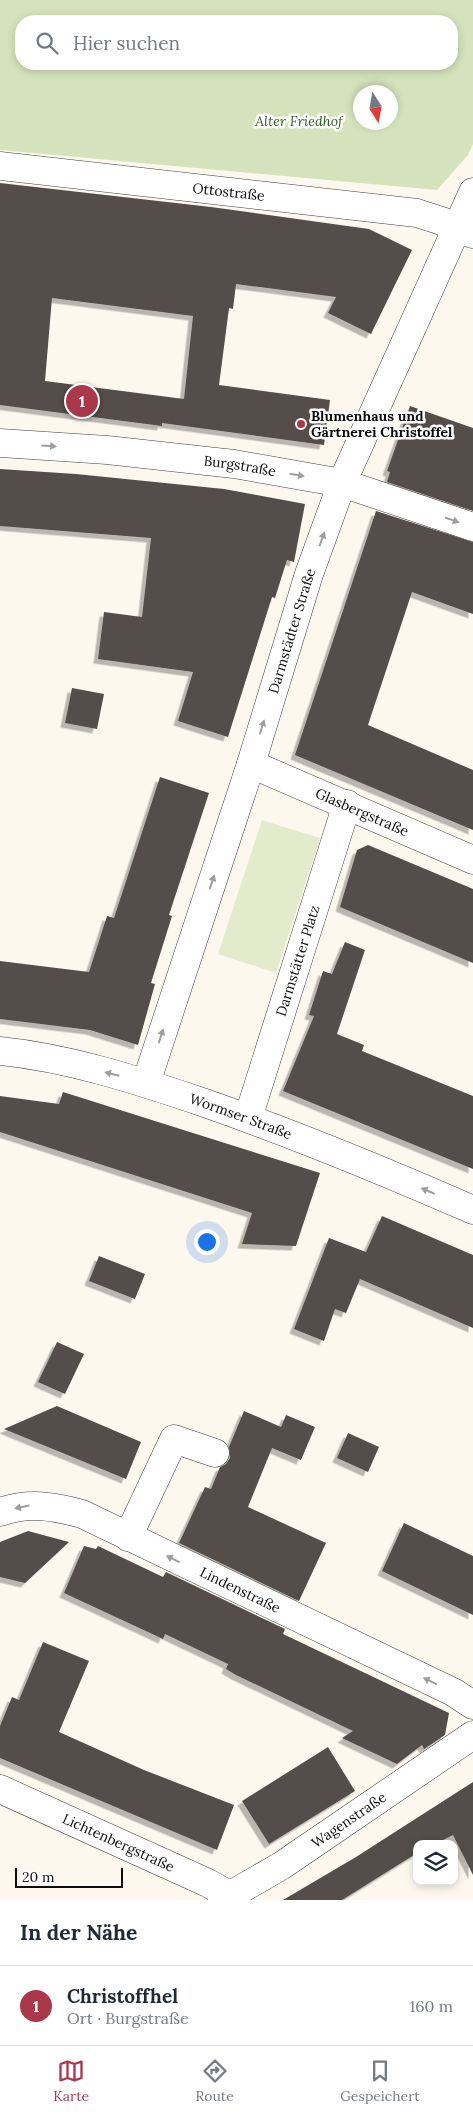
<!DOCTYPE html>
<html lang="de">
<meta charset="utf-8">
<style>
:root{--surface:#fff;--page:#f6f6f7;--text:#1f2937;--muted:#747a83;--line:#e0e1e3;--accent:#aa374a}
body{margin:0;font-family:Lora,serif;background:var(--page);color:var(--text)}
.controls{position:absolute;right:15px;bottom:15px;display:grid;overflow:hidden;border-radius:10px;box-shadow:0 2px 8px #0003}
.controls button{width:45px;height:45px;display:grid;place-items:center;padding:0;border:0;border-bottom:1px solid var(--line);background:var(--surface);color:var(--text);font:25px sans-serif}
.compass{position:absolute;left:353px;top:85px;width:45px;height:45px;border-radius:50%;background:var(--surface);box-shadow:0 2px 8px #0003;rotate:169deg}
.scale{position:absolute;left:15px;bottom:12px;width:108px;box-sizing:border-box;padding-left:5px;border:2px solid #0c0c0c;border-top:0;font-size:14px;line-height:18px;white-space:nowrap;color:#0c0c0c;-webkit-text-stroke:4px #fff;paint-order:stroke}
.you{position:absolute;left:206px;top:1241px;width:18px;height:18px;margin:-12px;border:4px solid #fff;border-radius:50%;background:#1a73e8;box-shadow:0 0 0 8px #1a73e833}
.badge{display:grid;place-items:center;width:32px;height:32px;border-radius:50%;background:var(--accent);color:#fff;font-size:16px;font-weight:700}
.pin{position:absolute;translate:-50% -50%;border:2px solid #fff;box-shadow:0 1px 5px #0006}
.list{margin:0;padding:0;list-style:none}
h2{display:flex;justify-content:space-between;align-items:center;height:65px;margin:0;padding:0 20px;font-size:21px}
h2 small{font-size:16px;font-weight:400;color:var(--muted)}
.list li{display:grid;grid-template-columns:32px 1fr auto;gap:15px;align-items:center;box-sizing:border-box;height:80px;padding:0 20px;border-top:1px solid var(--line)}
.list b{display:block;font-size:19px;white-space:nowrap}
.list p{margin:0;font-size:16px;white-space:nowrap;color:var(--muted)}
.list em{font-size:16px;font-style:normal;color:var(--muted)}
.icon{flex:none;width:28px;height:28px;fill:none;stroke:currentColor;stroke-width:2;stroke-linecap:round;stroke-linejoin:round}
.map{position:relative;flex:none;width:473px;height:1900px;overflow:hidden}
.search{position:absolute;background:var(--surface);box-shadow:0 2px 8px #0003;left:15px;right:15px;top:15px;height:55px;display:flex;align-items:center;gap:12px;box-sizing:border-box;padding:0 18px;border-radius:20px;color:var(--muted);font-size:19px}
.sheet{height:145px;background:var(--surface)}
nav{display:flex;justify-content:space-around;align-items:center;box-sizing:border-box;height:70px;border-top:1px solid var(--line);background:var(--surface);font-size:14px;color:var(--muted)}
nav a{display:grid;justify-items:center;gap:2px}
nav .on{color:var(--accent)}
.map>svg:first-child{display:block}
</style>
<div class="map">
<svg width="473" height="1900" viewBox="0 0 473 1900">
<defs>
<filter id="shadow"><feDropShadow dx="-4.5" dy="4.5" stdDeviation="0" flood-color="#0004"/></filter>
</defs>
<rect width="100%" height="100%" fill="#fdf8ee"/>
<path fill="#d5e3bc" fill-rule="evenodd" d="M0 0H473V144L468 155 437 190 0 150ZM21 21H452V64H21ZM360 92H390V122H360Z"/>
<path fill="#e4ebcd" d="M262 820 320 838 276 973 218 954Z"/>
<path fill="#544d4a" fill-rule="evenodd" filter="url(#shadow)" d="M0 183 211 207 369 229 412 250 371 334 328 313 336 297 236 284 233 309 229 308 219 385 330 400 324 445 162 423V426L0 405ZM52 298 193 316 184 399 45 381Z
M410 406 473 428V511L387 482 390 472 387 471Z
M0 469 76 474 224 489 305 504 294 562 287 560 275 598 272 597 228 737 178 721 193 672 98 659 104 612 142 617 151 538 0 526Z
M376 511 473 542V614L412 592 368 725 473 770V830L295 755Z
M72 688 104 694 97 729 65 723Z
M160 777 209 793 169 915 172 916 151 983 155 984 138 1045 90 1030 0 1019V961L89 972 107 916 114 918Z
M368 845 473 889V963L340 907 357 850Z
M345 942 365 950 337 1034 364 1045 362 1051 473 1096V1169L283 1091 314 1016 309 1015 323 971 332 974Z
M63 1092 320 1173 296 1246 242 1244 252 1213 0 1132V1096L59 1104Z
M382 1216 473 1255V1328L360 1279 346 1313 335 1309 324 1341 294 1329 329 1238 366 1252Z
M99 1256 145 1274 135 1299 89 1281Z
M57 1342 84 1354 65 1394 38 1382Z
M57 1406 141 1442 126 1479 4 1429Z
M244 1411 281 1427 286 1415 315 1427 301 1460 272 1448 248 1507 326 1543 299 1601 179 1543 205 1487 211 1489 220 1467 226 1464 230 1458 229 1447Z
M348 1433 379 1447 368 1472 337 1458Z
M404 1523 473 1556V1615L382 1571Z
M28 1531 69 1542 25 1583 0 1577V1542Z
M84 1546 96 1549 98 1546 163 1577 166 1572 285 1629 283 1634 449 1713 445 1735 424 1749 422 1745 397 1764 342 1738 353 1731 236 1675 226 1669 228 1664 165 1634 163 1639 64 1593Z
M43 1642 89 1661 59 1732 144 1770 234 1805 217 1850 0 1758V1726L12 1697 19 1700Z
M328 1747 355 1791 269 1844 242 1801Z
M473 1782V1875L453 1835 435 1844H417V1853L342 1900H283L356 1857Z"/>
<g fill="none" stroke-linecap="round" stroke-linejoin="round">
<defs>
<g id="minor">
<path id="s1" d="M0 166 417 213 457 226 472 234"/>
<path id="s2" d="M0 443 107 450 234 464 342 483 473 527"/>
<path id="s3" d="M251 764 473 860"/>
<path id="s4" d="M0 1051C69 1058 137 1080 202 1102 294 1134 384 1171 473 1210"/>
<path id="s5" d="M146 1083 251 764 309 574 342 483 473 192"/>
<path id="s6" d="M248 1118 347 804"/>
<path id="s7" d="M0 1512C29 1502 53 1506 82 1514L453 1692 473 1705"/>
<path d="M128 1537 174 1439 215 1453"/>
<path id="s8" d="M0 1789 208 1883 229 1895 233 1900"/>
<path id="s9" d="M222 1900 281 1866 473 1735"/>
</g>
</defs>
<use href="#minor" stroke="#3f3f3f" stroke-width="29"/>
<use href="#minor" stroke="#fff" stroke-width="28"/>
</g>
<defs><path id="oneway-solid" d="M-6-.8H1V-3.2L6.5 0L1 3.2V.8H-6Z" transform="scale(1.25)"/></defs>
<g fill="#9e9e9e">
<use href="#oneway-solid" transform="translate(49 446) rotate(4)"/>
<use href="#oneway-solid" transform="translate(297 475) rotate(10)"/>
<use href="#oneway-solid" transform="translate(452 520) rotate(19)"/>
<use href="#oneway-solid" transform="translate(322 539) rotate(-70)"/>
<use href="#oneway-solid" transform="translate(262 727) rotate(-73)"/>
<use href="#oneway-solid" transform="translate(212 882) rotate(-72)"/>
<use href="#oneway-solid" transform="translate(161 1036) rotate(-72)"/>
<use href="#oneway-solid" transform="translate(112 1074) rotate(-166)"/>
<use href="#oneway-solid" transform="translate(428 1191) rotate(-157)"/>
<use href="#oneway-solid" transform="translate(22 1507) rotate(168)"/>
<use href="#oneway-solid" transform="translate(173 1559) rotate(-154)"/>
<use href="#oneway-solid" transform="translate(430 1681) rotate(-154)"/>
</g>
<circle fill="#aa374a" stroke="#fff" stroke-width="2" cx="301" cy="424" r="5"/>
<g text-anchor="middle" stroke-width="5" stroke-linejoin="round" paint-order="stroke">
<g font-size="14" font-style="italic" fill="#375c25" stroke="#fff">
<text x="299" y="126">Alter Friedhof</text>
</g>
<g font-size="14" fill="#0c0c0c" stroke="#fff">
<text dy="5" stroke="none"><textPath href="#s1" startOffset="230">Ottostraße</textPath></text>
<text dy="5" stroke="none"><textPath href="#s2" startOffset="241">Burgstraße</textPath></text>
<text dy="5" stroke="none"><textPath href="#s5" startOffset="475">Darmstädter Straße</textPath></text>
<text dy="5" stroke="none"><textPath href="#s3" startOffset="121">Glasbergstraße</textPath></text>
<text dy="5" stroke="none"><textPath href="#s6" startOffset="165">Darmstätter Platz</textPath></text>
<text dy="5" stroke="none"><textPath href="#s4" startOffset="250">Wormser Straße</textPath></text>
<text dy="5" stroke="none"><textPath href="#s7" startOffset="259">Lindenstraße</textPath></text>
<text dy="5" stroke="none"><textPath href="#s9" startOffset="150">Wagenstraße</textPath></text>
<text dy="5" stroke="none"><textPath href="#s8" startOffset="130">Lichtenbergstraße</textPath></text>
</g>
<g font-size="14" font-weight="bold" fill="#0c0c0c" stroke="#fff" text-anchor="start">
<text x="311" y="421">Blumenhaus und<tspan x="311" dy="16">Gärtnerei Christoffel</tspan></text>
</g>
</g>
</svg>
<div class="controls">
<button><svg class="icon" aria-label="layers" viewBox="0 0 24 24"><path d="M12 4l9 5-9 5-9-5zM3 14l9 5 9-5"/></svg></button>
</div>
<svg class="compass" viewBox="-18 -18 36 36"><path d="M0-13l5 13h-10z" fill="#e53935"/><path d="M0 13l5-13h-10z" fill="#747a83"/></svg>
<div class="scale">20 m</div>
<div class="you"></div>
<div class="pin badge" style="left:82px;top:401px">1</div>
<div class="search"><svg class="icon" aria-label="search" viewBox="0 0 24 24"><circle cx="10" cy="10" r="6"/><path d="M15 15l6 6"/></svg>Hier suchen</div>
</div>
<section class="sheet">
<h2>In der Nähe<small></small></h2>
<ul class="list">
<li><span class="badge">1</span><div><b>Christoffhel</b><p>Ort · Burgstraße</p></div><em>160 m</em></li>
</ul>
</section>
<nav>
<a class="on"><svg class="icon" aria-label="map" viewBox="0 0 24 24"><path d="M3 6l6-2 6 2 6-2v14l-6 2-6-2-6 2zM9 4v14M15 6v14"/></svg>Karte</a>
<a><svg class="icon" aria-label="directions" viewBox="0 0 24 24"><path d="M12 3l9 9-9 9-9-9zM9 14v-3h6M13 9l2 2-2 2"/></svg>Route</a>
<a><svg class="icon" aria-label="saved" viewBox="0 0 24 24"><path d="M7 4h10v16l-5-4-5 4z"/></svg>Gespeichert</a>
</nav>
